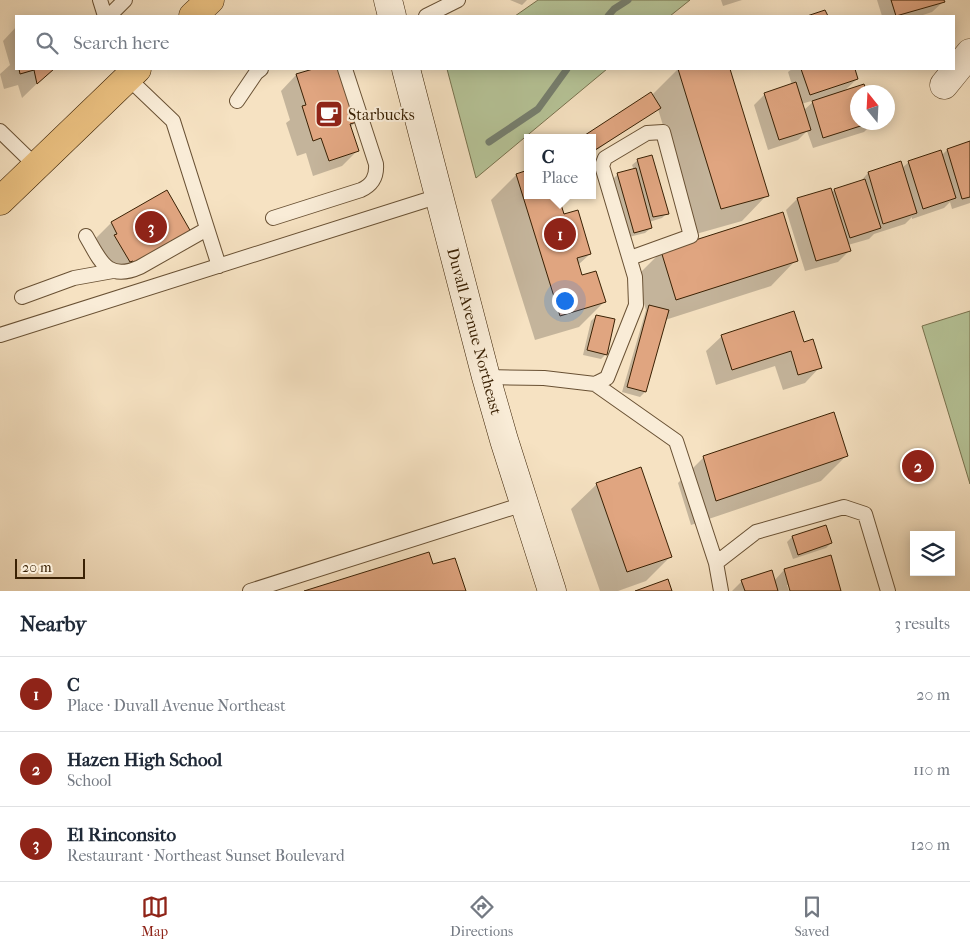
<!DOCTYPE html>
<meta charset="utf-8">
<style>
:root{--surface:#fff;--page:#f2f2f3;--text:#1f2937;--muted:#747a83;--line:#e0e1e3;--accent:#8f2418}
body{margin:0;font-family:"IM FELL French Canon",serif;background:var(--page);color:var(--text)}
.controls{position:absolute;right:15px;bottom:15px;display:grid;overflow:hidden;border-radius:0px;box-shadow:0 2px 12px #0003}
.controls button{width:45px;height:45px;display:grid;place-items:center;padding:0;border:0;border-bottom:1px solid var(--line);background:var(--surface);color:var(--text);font:25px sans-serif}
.compass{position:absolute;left:850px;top:85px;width:45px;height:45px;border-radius:50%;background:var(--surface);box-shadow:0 2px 12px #0003;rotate:342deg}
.scale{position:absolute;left:15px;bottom:12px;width:70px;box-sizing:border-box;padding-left:5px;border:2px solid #3a2104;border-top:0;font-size:14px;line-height:18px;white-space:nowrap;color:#3a2104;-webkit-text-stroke:4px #f9ecd7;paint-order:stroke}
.you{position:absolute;left:564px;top:300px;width:18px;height:18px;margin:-12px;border:4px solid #fff;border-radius:50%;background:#1a73e8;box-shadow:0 0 0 8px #1a73e833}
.badge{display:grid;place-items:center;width:32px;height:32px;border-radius:50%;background:var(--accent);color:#fff;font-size:16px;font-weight:700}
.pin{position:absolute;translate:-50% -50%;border:2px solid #fff;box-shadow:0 1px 5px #0006}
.popup{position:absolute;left:524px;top:134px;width:72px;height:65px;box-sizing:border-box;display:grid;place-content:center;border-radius:0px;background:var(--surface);filter:drop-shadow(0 1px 4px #0005);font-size:16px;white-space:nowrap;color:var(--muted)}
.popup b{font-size:19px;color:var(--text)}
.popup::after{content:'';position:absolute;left:50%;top:100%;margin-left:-10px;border:10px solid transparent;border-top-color:var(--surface)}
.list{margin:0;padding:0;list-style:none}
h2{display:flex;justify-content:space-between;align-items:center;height:65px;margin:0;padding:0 20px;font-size:21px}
h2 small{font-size:16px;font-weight:400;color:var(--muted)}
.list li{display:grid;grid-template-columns:32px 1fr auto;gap:15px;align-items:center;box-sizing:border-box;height:75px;padding:0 20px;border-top:1px solid var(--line)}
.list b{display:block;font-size:19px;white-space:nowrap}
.list p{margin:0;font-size:16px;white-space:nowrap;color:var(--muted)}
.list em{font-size:16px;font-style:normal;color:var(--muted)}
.icon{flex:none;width:28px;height:28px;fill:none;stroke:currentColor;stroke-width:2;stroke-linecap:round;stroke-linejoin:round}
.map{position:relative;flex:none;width:970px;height:591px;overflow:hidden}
.search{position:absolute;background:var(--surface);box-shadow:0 2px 12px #0003;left:15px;right:15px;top:15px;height:55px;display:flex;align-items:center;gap:12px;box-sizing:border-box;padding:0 18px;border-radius:0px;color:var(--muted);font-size:19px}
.sheet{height:290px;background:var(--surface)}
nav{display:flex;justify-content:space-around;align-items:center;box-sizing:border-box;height:70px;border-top:1px solid var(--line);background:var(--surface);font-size:14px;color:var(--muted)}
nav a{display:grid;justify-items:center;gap:2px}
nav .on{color:var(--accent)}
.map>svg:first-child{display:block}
</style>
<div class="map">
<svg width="970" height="591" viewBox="0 0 970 591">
<rect width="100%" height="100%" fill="#f6e2c2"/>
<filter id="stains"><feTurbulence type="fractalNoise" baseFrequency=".004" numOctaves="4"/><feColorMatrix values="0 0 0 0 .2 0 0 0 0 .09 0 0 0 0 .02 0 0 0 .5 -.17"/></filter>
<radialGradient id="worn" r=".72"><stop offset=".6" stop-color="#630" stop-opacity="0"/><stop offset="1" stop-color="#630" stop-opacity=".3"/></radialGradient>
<path fill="#b6c498" stroke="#78724e" d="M538 0H690L670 16H515Z
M447 69H607L476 178Z
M970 311V484L922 326Z"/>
<path fill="#0003" fill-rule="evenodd" d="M510 0H527L522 5Z
M721 0H742L723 6Z
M877 0H943V2L932 12 920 16H882Z
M16 27V69H52L22 98 18 85 4 89 0 74 10 65 3 41Z
M317 69H339L356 121 350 128 357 151 342 166 313 176 306 153 297 156 286 123 290 120 281 91 296 75Z
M678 69H729L767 195 742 221 696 234 658 109 592 153V138H584L651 94 652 95Z
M792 69H854L857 79 843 92 864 85 866 92H858V122H874L864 132 813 148 807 131 798 140 768 150 754 105 765 94 792 85 788 72ZM815 100 803 111 801 104Z
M970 142V203L952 209 950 202 944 208 912 219V217L905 224 874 234 869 239 848 245 849 251 838 262 805 271 786 210 797 199 830 189 832 193 834 190 859 183 868 173 900 163 902 168 909 162 941 156 947 150Z
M638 160 667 213 662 218 649 222 651 228 645 233 629 237 613 179 618 174 634 170 632 165Z
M516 175 528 195H566L559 202 563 216 590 254 578 265 581 276 604 302 579 327 535 340 491 200Z
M167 191 189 231 119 278 100 251 102 249 96 238 111 223Z
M661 252 796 260 771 286 665 320 645 392 640 397 622 392 646 310 636 277Z
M596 316 606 354 601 359 583 355 591 321Z
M722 336 803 344 820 367 805 383 783 390 775 366 716 385 706 351Z
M833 414 846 456 821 481 691 525 678 483 703 458Z
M597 484 671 556 646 581 618 591H600L571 509Z
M825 526 831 543 826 548 793 559 787 542 792 537Z
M784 570 790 585H787L789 591H732L742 581H774Z"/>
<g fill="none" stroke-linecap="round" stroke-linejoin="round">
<path stroke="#757f70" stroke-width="7" d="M608 16 614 9 628 0
M489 142 538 109 567 69"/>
</g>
<path fill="#e0a580" stroke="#3a2104" d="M891 0H944L945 2 896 16Z
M825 10 828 16H807Z
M19 69H54L37 84 34 70 20 74Z
M313 69H340L357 122 350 124 359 151 329 161 321 138 313 141 302 106 306 105 296 74Z
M678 69H730L769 196 721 209Z
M801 69H855L858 79 810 95Z
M796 82 811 130 779 140 764 93Z
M864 84 867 92H858V122H873L823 138 812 101Z
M651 92 661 108 592 152V138L582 137Z
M970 141V197L962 199 947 149Z
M941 150 956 198 923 209 908 161Z
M652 155 669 214 653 217 637 159Z
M901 161 917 213 883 224 868 172Z
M636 168 652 228 634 233 617 173Z
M528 170V195H558L564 214 578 210 591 254 577 258 582 275 596 271 606 302 560 316 516 174Z
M865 179 881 228 850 238 834 189Z
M831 188 851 251 816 261 797 198Z
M167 190 191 232 135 264 133 261 130 262 114 235 117 234 111 222Z
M783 212 798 261 676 300 661 251Z
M649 305 669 310 646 392 627 387Z
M794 311 804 342 813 339 822 368 798 375 791 351 732 370 721 335Z
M596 315 615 319 607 355 587 350Z
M834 412 848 456 716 501 703 456Z
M641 467 672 557 627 572 596 483Z
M826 525 832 543 798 555 792 536Z
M429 552 433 564 455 558 466 591H304Z
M831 555 841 591H790L784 569Z
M772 570 778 591H745L741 580Z
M668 579 672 591H635Z"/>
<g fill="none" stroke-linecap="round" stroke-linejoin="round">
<defs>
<path id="lane" d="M100 0 105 16
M109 16 125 0
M426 16 458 0
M128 78 173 121 219 266
M237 101 256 73 261 69
M0 131 36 166
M273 218 361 190C372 185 377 177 376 164L345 69
M86 236C100 260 107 282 140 267L207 229
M22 297 74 278 113 271
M0 335 439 196
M486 377 544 378 595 384 607 378 636 305 635 277 602 166 605 158 647 133 663 132 691 236 630 258
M595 384 676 441 716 563
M250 591 524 504
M721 591 716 563 756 532 844 507 865 514 888 591"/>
<path id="street" d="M944 85 970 53"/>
<path id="secondary" d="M388 0 392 16
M406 69 486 377 504 440 552 591"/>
<path id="primary" d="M193 16 210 0
M0 201 137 69"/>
</defs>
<use href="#lane" stroke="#695134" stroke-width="16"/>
<use href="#street" stroke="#695134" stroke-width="29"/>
<use href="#secondary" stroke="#3a2104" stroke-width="29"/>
<use href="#primary" stroke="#3a2104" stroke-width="29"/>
<use href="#lane" stroke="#f9ecd7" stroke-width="14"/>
<use href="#street" stroke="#f9ecd7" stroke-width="28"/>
<use href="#secondary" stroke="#f9ecd7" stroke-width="28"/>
<use href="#primary" stroke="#ebc181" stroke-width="28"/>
</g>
<defs>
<symbol id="cafe-square" viewBox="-11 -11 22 22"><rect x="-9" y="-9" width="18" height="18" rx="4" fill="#8f2418" stroke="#f9ecd7"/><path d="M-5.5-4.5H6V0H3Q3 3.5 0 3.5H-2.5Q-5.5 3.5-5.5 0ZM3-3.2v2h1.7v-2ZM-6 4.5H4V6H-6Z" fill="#fff"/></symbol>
</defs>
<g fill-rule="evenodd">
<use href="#cafe-square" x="313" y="98" width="32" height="32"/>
</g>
<g text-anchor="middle" stroke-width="4" stroke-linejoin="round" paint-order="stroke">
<g font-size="16" fill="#3a2104" stroke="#f9ecd7" text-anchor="start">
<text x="348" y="120">Starbucks</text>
</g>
<g font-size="16" fill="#3a2104" stroke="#f9ecd7">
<text transform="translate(475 331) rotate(75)" y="6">Duvall Avenue Northeast</text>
</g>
</g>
<rect width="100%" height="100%" filter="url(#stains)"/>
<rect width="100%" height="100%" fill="url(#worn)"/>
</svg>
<div class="controls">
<button><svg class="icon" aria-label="layers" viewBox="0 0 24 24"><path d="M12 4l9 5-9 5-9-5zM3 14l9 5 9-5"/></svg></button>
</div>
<svg class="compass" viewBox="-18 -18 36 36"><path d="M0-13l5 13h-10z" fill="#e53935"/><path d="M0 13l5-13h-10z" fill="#747a83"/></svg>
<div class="scale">20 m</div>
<div class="you"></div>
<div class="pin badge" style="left:560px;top:234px">1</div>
<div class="popup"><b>C</b>Place</div>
<div class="pin badge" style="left:918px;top:466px">2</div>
<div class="pin badge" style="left:151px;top:227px">3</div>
<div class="search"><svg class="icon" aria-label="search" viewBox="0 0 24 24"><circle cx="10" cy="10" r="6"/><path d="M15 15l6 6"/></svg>Search here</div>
</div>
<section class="sheet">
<h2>Nearby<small>3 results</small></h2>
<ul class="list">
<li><span class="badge">1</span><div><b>C</b><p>Place · Duvall Avenue Northeast</p></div><em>20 m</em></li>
<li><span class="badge">2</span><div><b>Hazen High School</b><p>School</p></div><em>110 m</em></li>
<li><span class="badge">3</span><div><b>El Rinconsito</b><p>Restaurant · Northeast Sunset Boulevard</p></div><em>120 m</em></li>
</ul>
</section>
<nav>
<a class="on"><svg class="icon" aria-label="map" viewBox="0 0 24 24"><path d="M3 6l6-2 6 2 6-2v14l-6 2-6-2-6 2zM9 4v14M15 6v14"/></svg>Map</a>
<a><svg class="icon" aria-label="directions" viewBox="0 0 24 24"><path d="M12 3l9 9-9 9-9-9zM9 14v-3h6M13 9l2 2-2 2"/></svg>Directions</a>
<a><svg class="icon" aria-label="saved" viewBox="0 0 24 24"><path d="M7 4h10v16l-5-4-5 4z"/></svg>Saved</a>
</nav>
